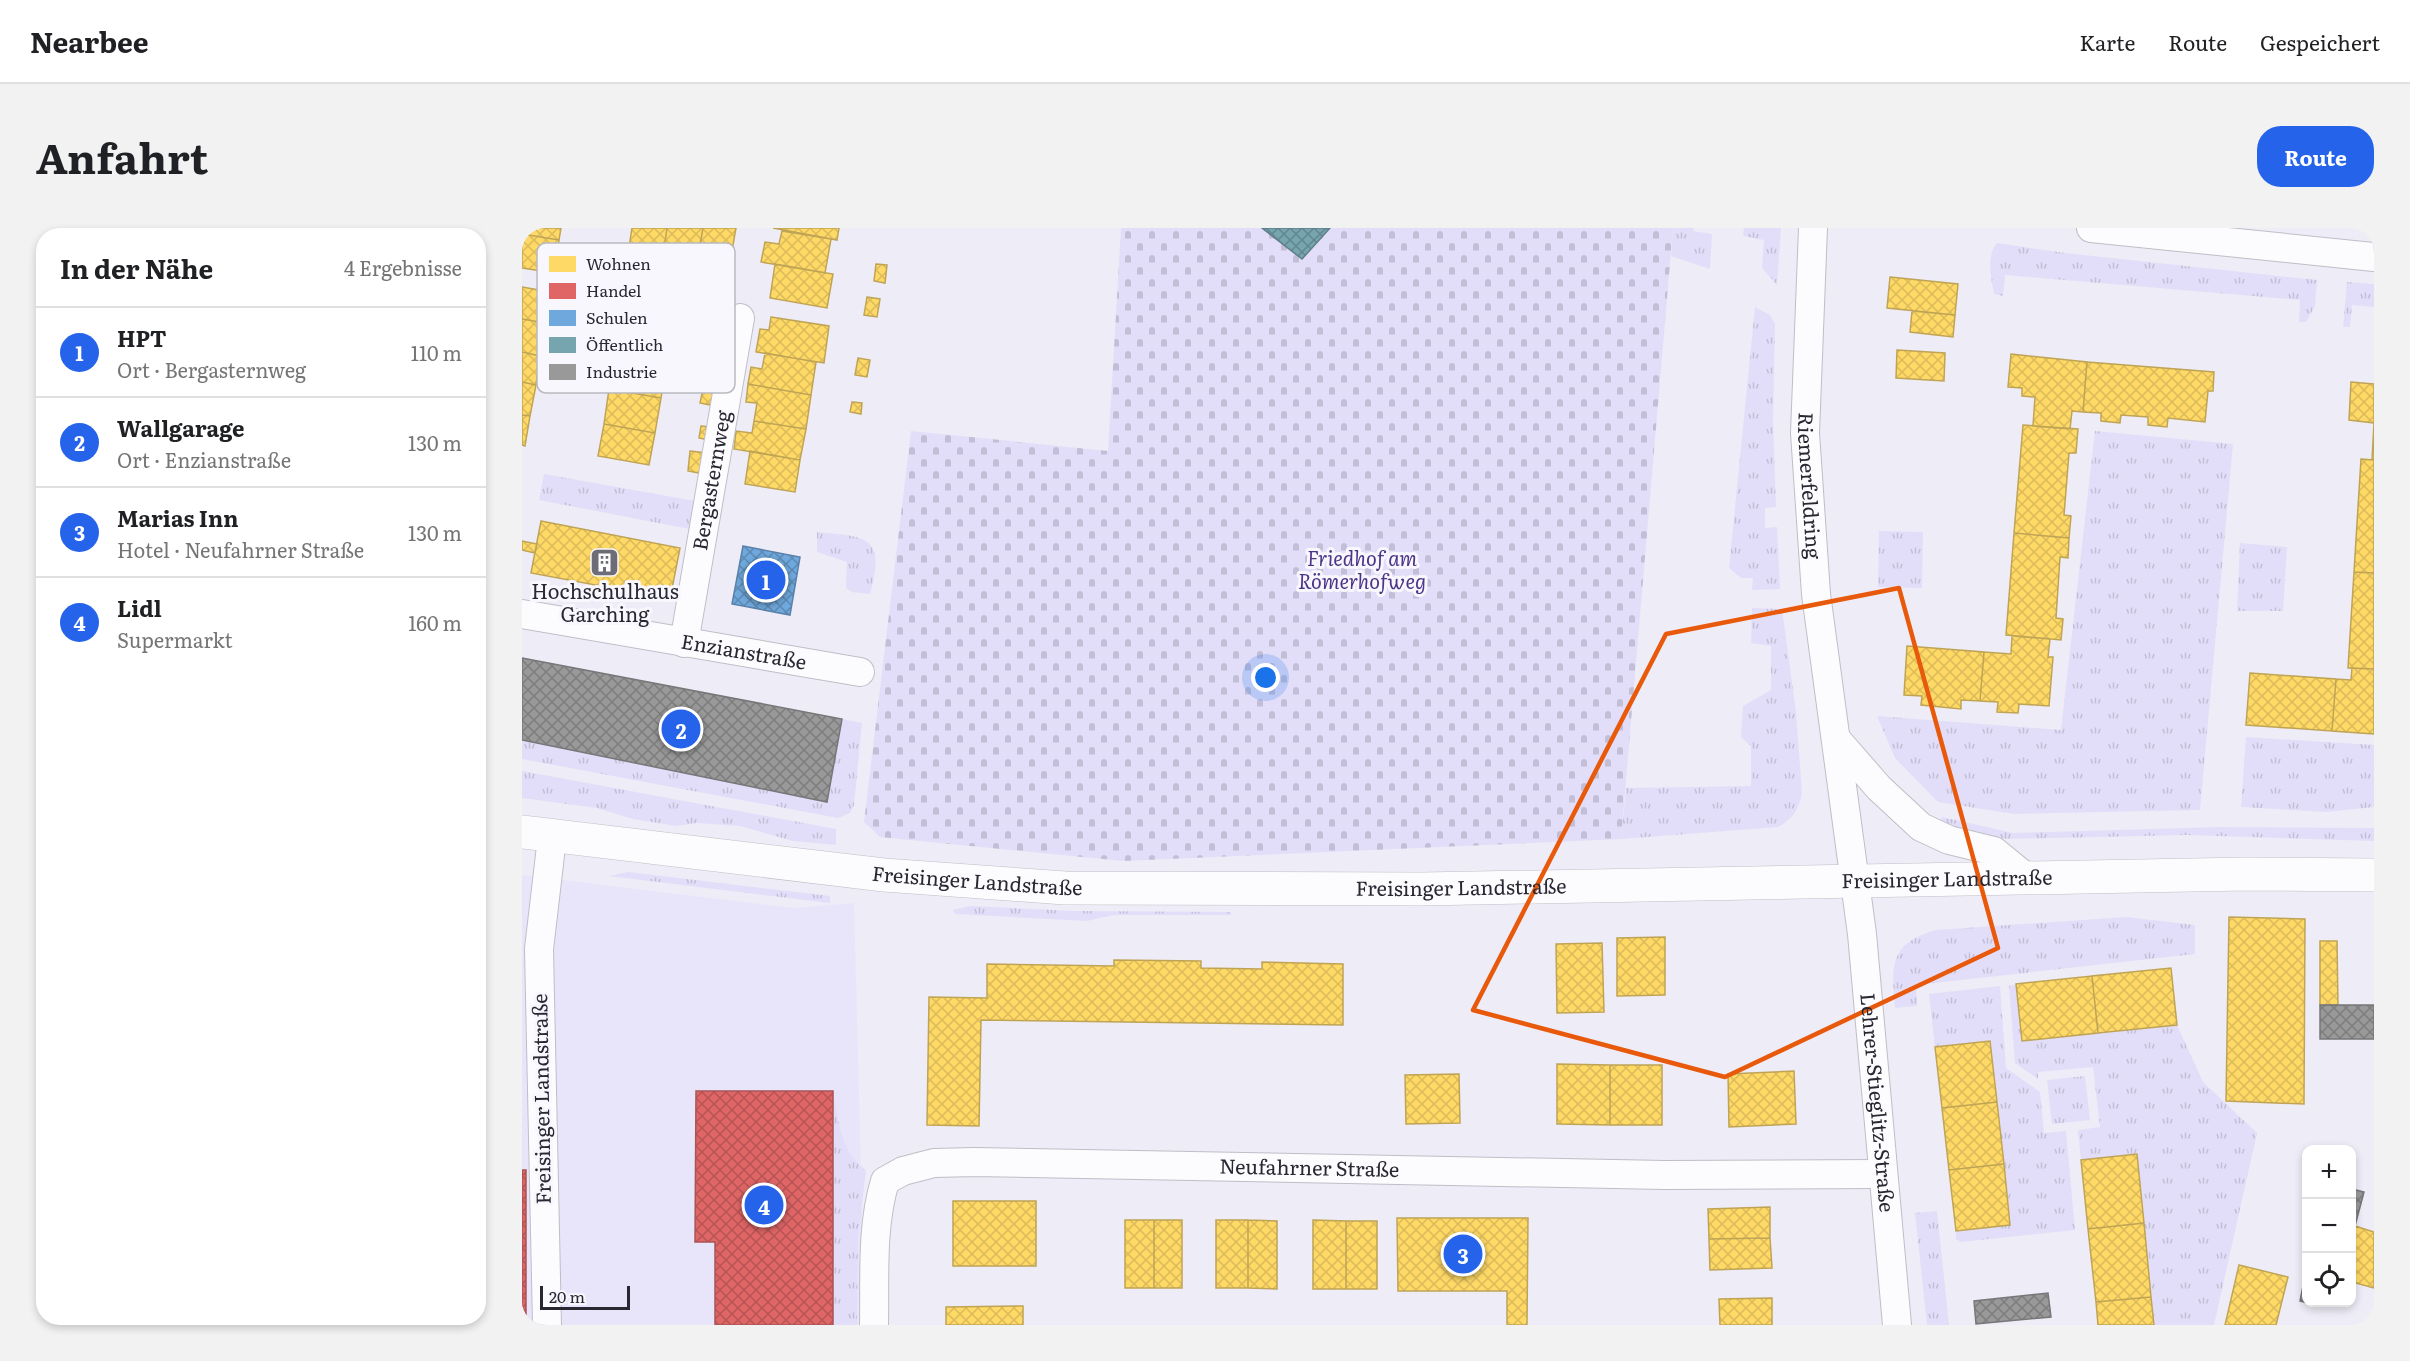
<!DOCTYPE html>
<html lang="de">
<meta charset="utf-8">
<style>
:root{--surface:#fff;--page:#f2f2f2;--text:#202124;--muted:#757577;--line:#e0e0e0;--accent:#2563eb}
body{margin:0;font-family:Literata,serif;background:var(--page);color:var(--text)}
.controls{position:absolute;right:18px;bottom:18px;display:grid;overflow:hidden;border-radius:12px;box-shadow:0 3px 9px #0003}
.controls button{width:54px;height:54px;display:grid;place-items:center;padding:0;border:0;border-bottom:2px solid var(--line);background:var(--surface);color:var(--text);font:30px sans-serif}
.scale{position:absolute;left:18px;bottom:15px;width:90px;box-sizing:border-box;padding-left:6px;border:3px solid #292732;border-top:0;font-size:16px;line-height:21px;white-space:nowrap;color:#292732;-webkit-text-stroke:4px #f7f7fd;paint-order:stroke}
.you{position:absolute;left:744px;top:450px;width:21px;height:21px;margin:-15px;border:4px solid #fff;border-radius:50%;background:#1a73e8;box-shadow:0 0 0 9px #1a73e833}
.badge{display:grid;place-items:center;width:39px;height:39px;border-radius:50%;background:var(--accent);color:#fff;font-size:20px;font-weight:700}
.pin{position:absolute;translate:-50% -50%;border:3px solid #fff;box-shadow:0 2px 6px #0006}
.list{margin:0;padding:0;list-style:none}
h2{display:flex;justify-content:space-between;align-items:center;height:78px;margin:0;padding:0 24px;font-size:26px}
h2 small{font-size:20px;font-weight:400;color:var(--muted)}
.list li{display:grid;grid-template-columns:39px 1fr auto;gap:18px;align-items:center;box-sizing:border-box;height:90px;padding:0 24px;border-top:2px solid var(--line)}
.list b{display:block;font-size:22px;white-space:nowrap}
.list p{margin:0;font-size:20px;white-space:nowrap;color:var(--muted)}
.list em{font-size:20px;font-style:normal;color:var(--muted)}
.icon{flex:none;width:33px;height:33px;fill:none;stroke:currentColor;stroke-width:2;stroke-linecap:round;stroke-linejoin:round}
.map{position:relative;flex:none;width:1852px;height:1097px;overflow:hidden;border-radius:24px}
header{display:flex;align-items:center;gap:36px;box-sizing:border-box;height:84px;padding:0 30px;background:var(--surface);border-bottom:2px solid var(--line)}
header strong{font-size:28px}
nav{display:flex;gap:33px;margin-inline-start:auto;font-size:21px}
.intro{display:flex;align-items:center;justify-content:space-between;box-sizing:border-box;height:144px;padding:0 36px}
h1{margin:0;font-size:42px}
.button{padding:15px 27px;border-radius:24px;background:var(--accent);color:#fff;font-size:21px;font-weight:700}
main{display:flex;gap:36px;padding:0 36px}
aside{flex:1;background:var(--surface);border-radius:24px;box-shadow:0 3px 9px #0003}
.map>svg:first-child{display:block}
</style>
<header>
<strong>Nearbee</strong>
<nav><a>Karte</a><a>Route</a><a>Gespeichert</a></nav>
</header>
<div class="intro"><h1>Anfahrt</h1><a class="button">Route</a></div>
<main>
<aside>
<h2>In der Nähe<small>4 Ergebnisse</small></h2>
<ul class="list">
<li><span class="badge">1</span><div><b>HPT</b><p>Ort · Bergasternweg</p></div><em>110 m</em></li>
<li><span class="badge">2</span><div><b>Wallgarage</b><p>Ort · Enzianstraße</p></div><em>130 m</em></li>
<li><span class="badge">3</span><div><b>Marias Inn</b><p>Hotel · Neufahrner Straße</p></div><em>130 m</em></li>
<li><span class="badge">4</span><div><b>Lidl</b><p>Supermarkt</p></div><em>160 m</em></li>
</ul>
</aside>
<div class="map">
<svg width="1852" height="1097" viewBox="0 0 1852 1097">
<defs>
<pattern id="grass-tufts" width="24" height="20" patternUnits="userSpaceOnUse" patternTransform="scale(1.5)"><rect width="24" height="20" fill="#e2def9"/><path d="M3 7l-1-3M5 7V3M7 7l1-3M15 17l-1-3M17 17v-4M19 17l1-3" fill="none" stroke="#c2bed6"/></pattern>
<pattern id="cemetery-stones" width="16" height="16" patternUnits="userSpaceOnUse" patternTransform="scale(1.5)"><rect width="16" height="16" fill="#e2def9"/><path d="M2 7V4a2 2 0 0 1 4 0v3zM10 15v-3a2 2 0 0 1 4 0v3z" fill="#c2bed6"/></pattern>
<pattern id="homes-cross-hatch" width="8" height="8" patternUnits="userSpaceOnUse" patternTransform="scale(1.5)"><rect width="8" height="8" fill="#ffd966"/><path d="M0 0l8 8M0 8l8-8" fill="none" stroke="#dbba59"/></pattern>
<pattern id="shops-cross-hatch" width="8" height="8" patternUnits="userSpaceOnUse" patternTransform="scale(1.5)"><rect width="8" height="8" fill="#e06666"/><path d="M0 0l8 8M0 8l8-8" fill="none" stroke="#b65455"/></pattern>
<pattern id="schools-cross-hatch" width="8" height="8" patternUnits="userSpaceOnUse" patternTransform="scale(1.5)"><rect width="8" height="8" fill="#6fa8dc"/><path d="M0 0l8 8M0 8l8-8" fill="none" stroke="#5b89b3"/></pattern>
<pattern id="public-cross-hatch" width="8" height="8" patternUnits="userSpaceOnUse" patternTransform="scale(1.5)"><rect width="8" height="8" fill="#76a5af"/><path d="M0 0l8 8M0 8l8-8" fill="none" stroke="#61868f"/></pattern>
<pattern id="industry-cross-hatch" width="8" height="8" patternUnits="userSpaceOnUse" patternTransform="scale(1.5)"><rect width="8" height="8" fill="#999"/><path d="M0 0l8 8M0 8l8-8" fill="none" stroke="#7d7d7d"/></pattern>
</defs>
<rect width="100%" height="100%" fill="#eeecf6"/>
<path fill="#e8e5fa" d="M0 647 271 680 332 675 343 1097H0Z"/>
<path fill="url(#grass-tufts)" d="M1151 0H1172L1171 3 1190 6 1188 41 1149 28Z
M1222 0H1259L1255 57 1240 40 1242 12 1221 8Z
M1475 15 1543 25 1795 52 1793 78 1784 94H1777L1778 72 1483 47 1481 68 1472 66C1469 50 1464 28 1475 15Z
M1825 54 1852 56V79L1830 77 1828 99H1821Z
M1233 79 1248 87 1253 96 1251 192 1254 279 1243 280V300L1255 299 1258 361 1230 362 1231 350H1219L1207 340Z
M1573 203 1711 216 1678 582 1492 586 1416 574 1373 530 1355 488 1539 502Z
M22 246 173 273V302L17 272Z
M1357 303 1401 304 1400 360 1356 359Z
M295 304C345 309 364 307 348 366L330 364 324 360 325 334 295 324Z
M1718 315 1765 319 1761 383H1715Z
M1230 380 1260 381 1274 484 1280 565C1277 581 1271 591 1256 599L1099 611 1104 560 1229 558V518L1219 509 1221 478 1249 462V418L1229 415Z
M320 491 340 495 332 577 328 585 316 590 0 531V512L305 573Z
M1724 509 1852 517V579L1804 584 1719 579Z
M0 543 314 601V617L271 613 218 598 175 595 154 598 111 591 75 580 0 570Z
M1420 589 1491 605 1698 599 1852 600V613L1664 607 1483 611 1416 597Z
M106 644 308 668V675L87 648Z
M448 678 551 683 709 684V687H592L565 693 433 686 431 682Z
M1604 689 1673 697V726L1394 757 1395 778 1373 780C1369 737 1368 715 1414 702Z
M1494 756 1501 813 1655 797 1681 854 1735 905 1692 1097H1632L1615 927 1559 932 1556 902 1578 899 1571 839 1516 844V851L1493 835 1487 758Z
M1478 758 1484 840 1518 864 1522 905 1544 903 1553 1002 1439 1014 1434 1011V1003L1488 997 1468 813 1413 819 1407 766Z
M1563 848 1568 892 1530 896 1525 852Z
M311 863C317 893 318 924 344 942L336 1011 335 1097H311Z
M1415 983 1427 1097H1405L1393 985Z"/>
<path fill="url(#cemetery-stones)" d="M599 0H1151L1099 611 601 633 358 609 342 594 389 203 586 223Z"/>
<path fill="url(#homes-cross-hatch)" stroke="#bfa456" stroke-width="1.5" d="M0 0H39L37 12 0 6Z
M110 0H145L141 28 124 25 121 41 104 38Z
M145 0H181L175 35 158 32 155 44 139 42Z
M181 0H214L207 40 194 37 191 53 172 50Z
M251 0H317L315 12Z
M260 3 309 11 303 45 239 34 243 14 257 16Z
M0 6 37 12 32 45 0 40Z
M253 36 311 46 305 80 248 70Z
M354 36 365 37 363 55 352 53Z
M1368 49 1436 56 1433 87 1365 80Z
M0 59 35 65 30 96 0 91Z
M345 69 358 71 355 89 342 87Z
M1390 83 1433 87 1431 109 1388 104Z
M249 89 307 98 302 135 234 124 238 101 247 102Z
M0 91 24 95 18 128 0 124Z
M98 117 130 122 128 132 145 135 139 170 87 161 93 126 96 127Z
M1375 122 1423 125 1422 153 1374 150Z
M0 124 18 128 14 157 0 154Z
M243 125 294 134 289 167 226 156 229 139 240 141Z
M1489 126 1565 134 1561 184 1550 183 1548 201 1511 198 1513 169 1500 168V160L1486 159Z
M336 130 348 132 345 149 333 147Z
M1565 134 1692 144 1691 163H1686L1683 194 1646 190 1645 199 1626 197V189L1599 187 1598 195 1579 193V185L1561 184Z
M0 154 14 157 8 188 0 187Z
M1829 154 1852 156V232H1850L1852 195 1827 192Z
M226 156 289 167 284 201 232 193 235 175 224 174Z
M87 161 139 170 133 205 82 196Z
M181 161 196 163 193 178 178 175Z
M330 174 340 175 339 186 328 184Z
M0 187 8 188 3 218 0 217Z
M232 193 284 201 278 232 212 221 214 203 230 205Z
M82 196 133 205 127 237 76 228Z
M1501 197 1556 201 1554 225H1547L1542 287 1549 288 1547 310 1492 305Z
M179 198 188 199 187 212 177 210Z
M168 223 185 225 182 246 166 243Z
M228 223 278 232 273 264 223 256Z
M1839 231 1852 232V345L1832 344Z
M19 293 158 320 148 371 9 345Z
M1492 305 1547 310 1546 330 1538 329 1534 390 1541 391 1539 412 1484 407Z
M0 313 15 316 13 325 0 322Z
M1832 344 1852 345V441L1826 440Z
M1490 408 1528 411 1526 429H1531L1527 478 1497 476 1496 485 1475 484 1476 474 1458 473 1462 424 1489 426Z
M1385 418 1462 424 1458 473 1439 472V481L1399 477 1400 468 1382 467Z
M1830 440 1852 441V506L1810 503 1814 451 1829 452Z
M1728 445 1814 451 1810 503 1724 497Z
M1707 689 1783 691 1782 876 1704 873Z
M1143 709V767L1095 768V710Z
M1798 713H1815L1816 777H1798Z
M1080 715 1082 784 1035 785 1034 716Z
M592 732 679 733V740L740 741V734L821 736V797L459 792 457 898 405 897 407 769 465 770V736L592 738Z
M1649 740 1655 797 1576 805 1570 748Z
M1570 748 1576 805 1500 813 1494 756Z
M1468 813 1475 874 1420 880 1413 819Z
M1035 836 1088 837V897L1035 896Z
M1088 837H1140V897H1088Z
M1272 843 1274 896 1207 899 1206 846Z
M937 846 938 895 884 896 883 847Z
M1475 874 1482 936 1427 942 1420 880Z
M1615 926 1622 995 1566 1001 1559 932Z
M1482 936 1488 997 1434 1003 1427 942Z
M431 973H514V1038H431Z
M1248 979V1010L1187 1011 1186 981Z
M875 990H1006L1005 1097H985V1063H876Z
M603 992H632V1060H603Z
M632 992H660V1060H632Z
M694 992H726V1060H694Z
M726 992 755 993V1061L726 1060Z
M791 992 824 993V1061H791Z
M824 993H855V1061H824Z
M1622 995 1629 1069 1574 1074 1566 1001Z
M1833 998 1852 1004V1060L1830 1054V1013Z
M1248 1010 1250 1040 1188 1042 1187 1011Z
M1717 1037 1766 1049 1754 1097H1703Z
M1629 1069 1632 1097H1576L1574 1074Z
M1250 1070V1097H1198L1197 1071Z
M501 1078V1097H424V1079Z"/>
<path fill="url(#shops-cross-hatch)" stroke="#a95356" stroke-width="1.5" d="M174 863H311V1097H193V1014H173Z
M0 942H4V1097H0Z"/>
<path fill="url(#schools-cross-hatch)" stroke="#5a81a9" stroke-width="1.5" d="M221 318 278 329 268 387 210 376Z"/>
<path fill="url(#public-cross-hatch)" stroke="#5f7f8a" stroke-width="1.5" d="M740 0H808L780 31Z"/>
<path fill="url(#industry-cross-hatch)" stroke="#77777a" stroke-width="1.5" d="M0 430 320 491 305 574 0 512Z
M1798 777H1852V811H1798Z
M1830 961 1842 964 1833 998H1830Z
M1784 1043V1074H1793V1077L1778 1073Z
M1526 1065 1529 1089 1454 1096 1452 1073Z"/>
<g fill="none" stroke-linecap="round" stroke-linejoin="round">
<defs>
<g id="minor">
<path id="s1" d="M1291 0 1283 205 1294 366 1340 706 1375 1097"/>
<path d="M1569 0 1852 29"/>
<path id="s2" d="M0 386 338 444"/>
<path id="s3" d="M162 415 218 90"/>
<path d="M1316 513 1357 560 1399 599 1427 612 1472 623 1505 650"/>
<path d="M25 1097 17 721 30 610"/>
<path id="s4" d="M352 1097C353 1049 349 1000 363 953L381 943 412 935 452 934 1143 947 1360 946"/>
</g>
<g id="tertiary">
<path id="s5" d="M0 604 362 647 543 660 900 661 1723 646 1852 647"/>
</g>
</defs>
<use href="#minor" stroke="#bfbec7" stroke-width="30"/>
<use href="#tertiary" stroke="#bfbec7" stroke-width="34"/>
<use href="#minor" stroke="#fcfcfe" stroke-width="28"/>
<use href="#tertiary" stroke="#fcfcfe" stroke-width="33"/>
</g>
<path fill="none" stroke="#e8590c" stroke-width="4.5" stroke-linejoin="round" d="M1377 360 1476 720 1203 849 951 782 1144 406Z"/>
<defs>
<symbol id="building-square" viewBox="-11 -11 22 22"><rect x="-9" y="-9" width="18" height="18" rx="4" fill="#6e6c77" stroke="#f7f7fd"/><path d="M-4-6H4V6H1V3H-1V6H-4ZM-2.5-4.3h1.7v1.8h-1.7ZM.8-4.3h1.7v1.8H.8ZM-2.5-1h1.7V.8h-1.7ZM.8-1h1.7V.8H.8Z" fill="#fff"/></symbol>
</defs>
<g fill-rule="evenodd">
<use href="#building-square" x="66" y="318" width="33" height="33"/>
</g>
<g text-anchor="middle" stroke-width="6" stroke-linejoin="round" paint-order="stroke">
<g font-size="20" fill="#292732" stroke="#f7f7fd">
<text dy="7" stroke="none"><textPath href="#s3" startOffset="165">Bergasternweg</textPath></text>
<text dy="7" stroke="none"><textPath href="#s1" startOffset="258">Riemerfeldring</textPath></text>
<text dy="7" stroke="none"><textPath href="#s2" startOffset="225">Enzianstraße</textPath></text>
<text dy="7" stroke="none"><textPath href="#s5" startOffset="1428">Freisinger Landstraße</textPath></text>
<text dy="7" stroke="none"><textPath href="#s5" startOffset="458">Freisinger Landstraße</textPath></text>
<text dy="7" stroke="none"><textPath href="#s5" startOffset="942">Freisinger Landstraße</textPath></text>
<text transform="translate(20 871) rotate(-91)" y="7">Freisinger Landstraße</text>
<text dy="7" stroke="none"><textPath href="#s1" startOffset="879">Lehrer-Stieglitz-Straße</textPath></text>
<text dy="7" stroke="none"><textPath href="#s4" startOffset="573">Neufahrner Straße</textPath></text>
</g>
<g font-size="20" font-style="italic" fill="#4c3588" stroke="#f7f7fd">
<text x="840" y="338">Friedhof am<tspan x="840" dy="23">Römerhofweg</tspan></text>
</g>
<g font-size="20" fill="#292732" stroke="#f7f7fd">
<text x="83" y="371">Hochschulhaus<tspan x="83" dy="23">Garching</tspan></text>
</g>
</g>
<rect x="15" y="15" width="198" height="150" rx="9" fill="#f7f7fd" stroke="#b9b9c0" stroke-width="1.5"/>
<rect x="27" y="28" width="27" height="16" fill="#ffd966"/>
<rect x="27" y="55" width="27" height="16" fill="#e06666"/>
<rect x="27" y="82" width="27" height="16" fill="#6fa8dc"/>
<rect x="27" y="109" width="27" height="16" fill="#76a5af"/>
<rect x="27" y="136" width="27" height="16" fill="#999"/>
<g font-size="16" fill="#292732">
<text x="64" y="42">Wohnen</text>
<text x="64" y="69">Handel</text>
<text x="64" y="96">Schulen</text>
<text x="64" y="123">Öffentlich</text>
<text x="64" y="150">Industrie</text>
</g>
</svg>
<div class="controls">
<button>+</button>
<button>−</button>
<button><svg class="icon" aria-label="locate" viewBox="0 0 24 24"><circle cx="12" cy="12" r="6"/><path d="M12 2v4M12 18v4M2 12h4M18 12h4"/></svg></button>
</div>
<div class="scale">20 m</div>
<div class="you"></div>
<div class="pin badge" style="left:244px;top:352px">1</div>
<div class="pin badge" style="left:159px;top:501px">2</div>
<div class="pin badge" style="left:941px;top:1026px">3</div>
<div class="pin badge" style="left:242px;top:977px">4</div>
</div>
</main>
